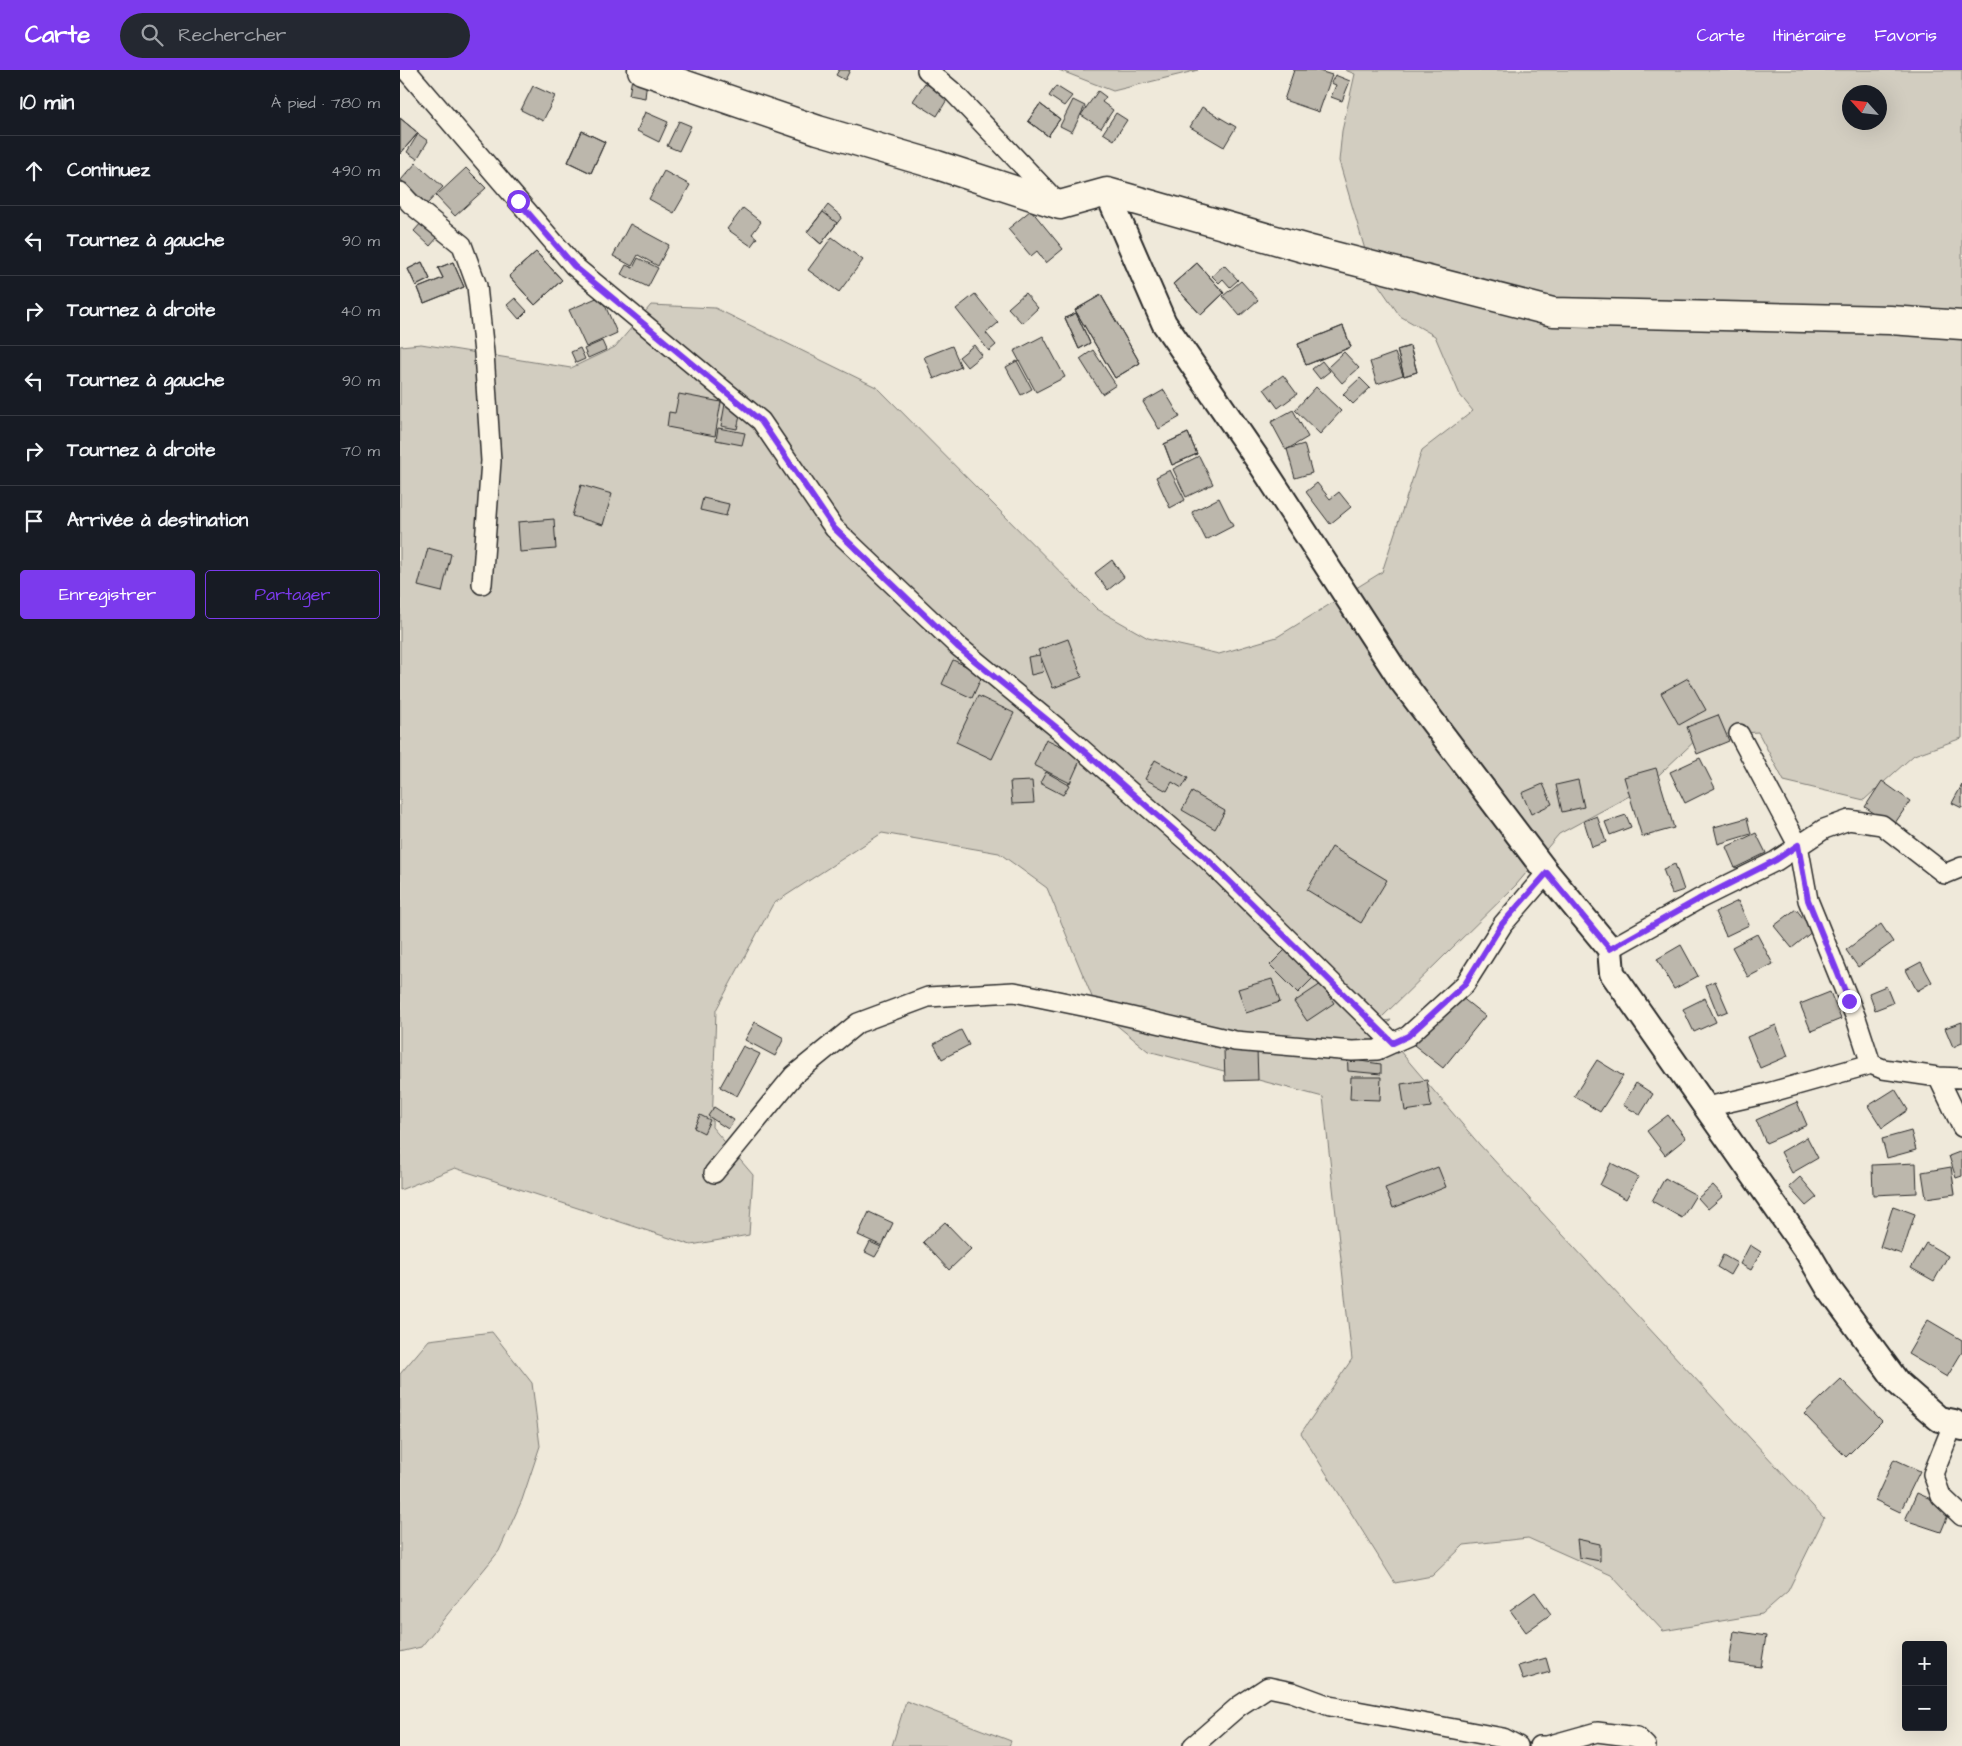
<!DOCTYPE html>
<html lang="fr">
<meta charset="utf-8">
<style>
:root{--surface:#171b24;--page:#242831;--text:#f1f3f6;--muted:#9ea1a6;--line:#363941;--accent:#7c3aed}
body{margin:0;font-family:"Architects Daughter",sans-serif;background:var(--page);color:var(--text)}
.controls{position:absolute;right:15px;bottom:15px;display:grid;overflow:hidden;border-radius:5px;box-shadow:0 5px 20px #0002}
.controls button{width:45px;height:45px;display:grid;place-items:center;padding:0;border:0;border-bottom:1px solid var(--line);background:var(--surface);color:var(--text);font:25px sans-serif}
.compass{position:absolute;left:1442px;top:15px;width:45px;height:45px;border-radius:50%;background:var(--surface);box-shadow:0 5px 20px #0002;rotate:297deg}
.stop{position:absolute;width:15px;height:15px;margin:-11px;border:4px solid #7c3aed;border-radius:50%;background:#fff}
.stop.end{background:#7c3aed;border-color:#fff;box-shadow:0 1px 5px #0008}
.list{margin:0;padding:0;list-style:none}
h2{display:flex;justify-content:space-between;align-items:center;height:65px;margin:0;padding:0 20px;font-size:21px}
h2 small{font-size:16px;font-weight:400;color:var(--muted)}
.list li{display:grid;grid-template-columns:32px 1fr auto;gap:15px;align-items:center;box-sizing:border-box;height:70px;padding:0 20px;border-top:1px solid var(--line)}
.list b{display:block;font-size:19px;white-space:nowrap}
.list em{font-size:16px;font-style:normal;color:var(--muted)}
.actions{display:flex;gap:10px;padding:15px 20px}
.actions a{flex:1;padding:11px 0;border:1px solid var(--accent);border-radius:5px;text-align:center;font-size:18px;color:var(--accent)}
.actions .main{background:var(--accent);color:#fff}
.icon{flex:none;width:28px;height:28px;fill:none;stroke:currentColor;stroke-width:2;stroke-linecap:round;stroke-linejoin:round}
.map{position:relative;flex:none;width:1562px;height:1676px;overflow:hidden}
header{display:flex;align-items:center;gap:30px;box-sizing:border-box;height:70px;padding:0 25px;background:var(--accent);color:#fff}
header strong{font-size:24px}
nav{display:flex;gap:28px;margin-inline-start:auto;font-size:18px}
.search{width:350px;height:45px;background:var(--page);display:flex;align-items:center;gap:12px;box-sizing:border-box;padding:0 18px;border-radius:28px;color:var(--muted);font-size:19px}
main{display:flex}
aside{flex:1;background:var(--surface)}
.map>svg:first-child{display:block}
</style>
<header>
<strong>Carte</strong>
<div class="search"><svg class="icon" aria-label="search" viewBox="0 0 24 24"><circle cx="10" cy="10" r="6"/><path d="M15 15l6 6"/></svg>Rechercher</div>
<nav><a>Carte</a><a>Itinéraire</a><a>Favoris</a></nav>
</header>
<main>
<aside>
<h2>10 min<small>À pied · 780 m</small></h2>
<ul class="list">
<li><svg class="icon" aria-label="ahead" viewBox="0 0 24 24"><path d="M12 20V5M6 11l6-6 6 6"/></svg><div><b>Continuez</b></div><em>490 m</em></li>
<li><svg class="icon" aria-label="left" viewBox="0 0 24 24"><path d="M17 20v-9H6M10 6l-5 5 5 5"/></svg><div><b>Tournez à gauche</b></div><em>90 m</em></li>
<li><svg class="icon" aria-label="right" viewBox="0 0 24 24"><path d="M7 20v-9h11M14 6l5 5-5 5"/></svg><div><b>Tournez à droite</b></div><em>40 m</em></li>
<li><svg class="icon" aria-label="left" viewBox="0 0 24 24"><path d="M17 20v-9H6M10 6l-5 5 5 5"/></svg><div><b>Tournez à gauche</b></div><em>90 m</em></li>
<li><svg class="icon" aria-label="right" viewBox="0 0 24 24"><path d="M7 20v-9h11M14 6l5 5-5 5"/></svg><div><b>Tournez à droite</b></div><em>70 m</em></li>
<li><svg class="icon" aria-label="arrive" viewBox="0 0 24 24"><path d="M6 21V4h12l-3 4 3 4H6"/></svg><div><b>Arrivée à destination</b></div></li>
</ul>
<div class="actions"><a class="main">Enregistrer</a><a>Partager</a></div>
</aside>
<div class="map">
<svg width="1562" height="1676" viewBox="0 0 1562 1676">
<rect width="100%" height="100%" fill="#efe9da"/>
<filter id="ink" filterUnits="userSpaceOnUse"><feTurbulence type="fractalNoise" baseFrequency=".02" numOctaves="2"/><feDisplacementMap in="SourceGraphic" scale="10" xChannelSelector="R" yChannelSelector="G"/><feConvolveMatrix kernelMatrix="1 2 1 2 8 2 1 2 1" color-interpolation-filters="sRGB"/></filter>
<g filter="url(#ink)">
<path fill="#d2cdc0" stroke="#7e7c76" fill-rule="evenodd" d="M659 0H798L713 21Z
M945 0H1562V668L1514 685 1464 730 1384 711 1358 662 1300 666 1246 717 1159 764 1116 815 977 952 991 950 982 960 1079 1074 1424 1448 1388 1521 1362 1544 1263 1561 1211 1505 1128 1468 1064 1475 1032 1506 995 1513 901 1363 952 1289 923 1027 748 981 697 939 647 818 599 783 482 763 373 834 316 940 312 1057 353 1105 349 1165 291 1175 55 1098 0 1120V276L21 274 171 298 215 277 251 235 315 238 478 318 697 539 748 568 819 584 877 567 982 502 1022 380 1073 341 1060 325 1035 266 1000 246 973 207 939 91 942 61 955 4ZM1450 22H1480V52H1450Z
M92 1262 132 1313 140 1376 122 1430 99 1481 21 1577 0 1582V1304L29 1270Z
M506 1631 611 1671 609 1676H492Z"/>
<path fill="#bcb7ac" stroke="#2b2b2b" d="M439 0H450L445 10 436 5Z
M894 0H916L932 5 919 42 884 30Z
M935 5 950 11 942 31 931 27 936 15 931 13Z
M232 8 247 10 245 28 229 25Z
M525 13 548 28 537 46 513 31Z
M133 16 155 26 143 51 121 40Z
M656 16 672 26 664 36 649 26Z
M698 21 706 27 702 32 713 40 701 58 681 45Z
M673 30 685 36 672 62 660 56Z
M640 34 660 49 648 66 628 51Z
M640 34 660 49 648 66 628 51Z
M802 37 836 57 824 77 790 57Z
M245 42 268 52 259 72 237 61Z
M716 43 727 50 714 70 703 63Z
M0 48 18 63 0 84Z
M0 48 18 63 0 84Z
M279 51 291 56 279 81 267 76Z
M182 61 205 72 191 103 168 92Z
M182 61 205 72 191 103 168 92Z
M18 64 28 71 17 89 7 82Z
M16 93 43 117 27 134 1 110Z
M66 98 86 118 55 146 36 126Z
M264 101 290 115 274 143 249 129Z
M428 135 442 147 421 174 407 162Z
M343 138 361 152 352 164 357 168 351 176 327 159Z
M631 140 663 179 646 193 637 181 631 186 608 159Z
M423 142 437 153 421 174 407 162Z
M22 152 38 167 30 176 14 161Z
M230 154 269 175 258 196 238 185 232 196 213 186Z
M432 167 463 190 439 222 408 200Z
M136 182 162 210 135 235 109 206Z
M136 182 162 210 135 235 109 206Z
M238 188 258 198 248 217 221 204 226 195 233 198Z
M22 192 30 209 16 216 8 199Z
M22 192 30 209 16 216 8 199Z
M53 192 64 217 24 233 18 218 43 208 38 198Z
M53 192 64 217 24 233 18 218 43 208 38 198Z
M797 193 824 223 801 245 773 214Z
M797 193 824 223 801 245 773 214Z
M824 195 838 210 830 217 823 209 819 213 812 206Z
M841 211 858 230 840 246 823 226Z
M625 223 638 238 622 253 608 238Z
M575 224 598 253 586 263 596 275 589 281 556 239Z
M701 225 740 293 715 308 675 240Z
M701 225 740 293 715 308 675 240Z
M201 226 217 263 186 277 169 240Z
M115 228 127 241 119 249 107 235Z
M676 243 690 273 679 279 665 248Z
M676 243 690 273 679 279 665 248Z
M943 256 951 277 906 295 898 274Z
M943 256 951 277 906 295 898 274Z
M643 266 665 307 636 322 614 281Z
M202 271 206 280 188 288 184 279Z
M574 275 582 285 567 297 559 287Z
M552 276 561 297 534 309 524 287Z
M1010 276 1017 302 1004 306 997 280Z
M1010 276 1017 302 1004 306 997 280Z
M180 278 185 289 176 293 171 282Z
M693 280 716 315 702 324 680 289Z
M944 282 959 298 942 313 928 297Z
M995 283 1003 305 977 314 970 292Z
M617 291 632 319 621 325 606 297Z
M922 291 930 301 920 309 912 299Z
M883 305 897 324 878 338 864 319Z
M960 308 970 318 953 334 943 324Z
M916 317 941 341 920 364 895 340Z
M764 320 780 347 759 359 743 332Z
M279 324 321 332 315 366 267 357 269 342 275 343Z
M325 334 342 337 337 359 321 356Z
M893 340 908 367 886 380 871 352Z
M318 358 345 363 342 375 316 370Z
M788 363 797 384 772 395 764 374Z
M788 363 797 384 772 395 764 374Z
M904 374 912 403 895 408 887 379Z
M799 386 813 414 786 427 773 399Z
M770 400 785 430 770 438 756 407Z
M917 413 930 429 939 422 951 437 930 454 906 422Z
M181 415 212 424 203 455 172 446Z
M303 428 329 434 326 446 300 440Z
M819 428 833 456 806 470 792 442Z
M154 449 156 479 120 482 118 452Z
M28 478 51 484 42 522 18 516Z
M712 490 724 507 708 520 695 503Z
M668 569 682 607 653 618 638 580Z
M640 585 643 602 631 605 628 587Z
M553 590 583 604 572 628 542 614Z
M1288 608 1306 640 1279 655 1261 623Z
M578 626 614 643 592 689 556 672Z
M1318 645 1329 671 1297 684 1287 657Z
M646 669 682 686 670 713 634 695Z
M1300 688 1315 718 1285 733 1270 702Z
M755 690 788 708 782 718 772 712 767 721 745 709Z
M1256 698 1274 758 1242 767 1224 707Z
M646 702 669 715 663 725 640 713Z
M1178 710 1184 737 1162 742 1156 715Z
M632 711 634 733 612 734 610 712Z
M1482 711 1510 731 1493 756 1465 737Z
M1143 714 1152 734 1131 744 1122 723Z
M1562 715V738L1552 733Z
M792 722 825 741 815 759 782 740Z
M1226 745 1231 757 1210 765 1205 752Z
M1197 746 1206 772 1192 777 1184 751Z
M1347 748 1351 764 1318 774 1314 757Z
M1356 763 1366 783 1335 798 1326 777Z
M932 777 987 810 961 853 907 820Z
M1275 794 1284 820 1272 824 1263 799Z
M1338 831 1349 855 1326 866 1315 842Z
M1396 839 1413 861 1392 878 1374 856Z
M1481 854 1493 872 1458 897 1446 880Z
M1357 864 1373 894 1348 907 1332 877Z
M1281 875 1298 906 1274 919 1257 889Z
M887 878 915 906 898 923 870 895Z
M1521 892 1532 912 1517 921 1506 900Z
M872 909 880 932 846 943 838 919Z
M1315 911 1328 941 1318 945 1306 915Z
M921 914 934 933 907 951 894 932Z
M1486 916 1493 933 1475 940 1469 923Z
M1430 922 1441 949 1411 961 1400 934Z
M1056 923 1085 946 1043 998 1014 975Z
M1305 928 1316 952 1294 962 1283 939Z
M355 952 384 968 375 986 345 970Z
M1562 952V973L1553 977 1545 958Z
M1376 955 1388 986 1360 998 1347 967Z
M561 960 569 975 542 989 534 974Z
M343 976 360 984 337 1026 320 1017Z
M947 979 959 980 960 991 981 994V1004L948 1001Z
M824 980H857L858 1010 825 1011Z
M1197 990 1223 1006 1200 1042 1174 1026Z
M951 1007H981L980 1030 950 1029Z
M1027 1010 1031 1037 1005 1041 1001 1014Z
M1236 1013 1253 1024 1240 1045 1223 1035Z
M1495 1019 1508 1040 1482 1058 1468 1036Z
M1397 1032 1407 1055 1366 1073 1356 1050Z
M314 1037 334 1050 328 1059 308 1046Z
M300 1045 310 1050 304 1063 294 1058Z
M1268 1045 1286 1068 1265 1085 1247 1061Z
M1511 1061 1516 1080 1487 1088 1482 1069Z
M1407 1067 1418 1088 1392 1103 1381 1082Z
M1562 1081V1106L1556 1108 1549 1086Z
M1211 1093 1238 1107 1226 1129 1200 1115Z
M1516 1093 1517 1123 1473 1125 1472 1095Z
M1038 1097 1046 1117 993 1138 985 1118Z
M1551 1097 1555 1124 1526 1128 1522 1102Z
M1400 1107 1417 1127 1406 1136 1389 1117Z
M1265 1108 1296 1125 1282 1148 1252 1131Z
M1313 1115 1323 1126 1308 1139 1298 1128Z
M1493 1136 1515 1144 1502 1184 1480 1177Z
M469 1142 493 1153 482 1176 458 1165Z
M545 1152 571 1179 549 1200 523 1172Z
M470 1172 481 1177 475 1187 465 1182Z
M1526 1173 1548 1186 1534 1211 1511 1198Z
M1350 1175 1361 1182 1351 1200 1340 1194Z
M1323 1185 1337 1193 1330 1205 1317 1197Z
M1528 1250 1562 1270V1282L1547 1307 1508 1284Z
M1441 1309 1482 1351 1446 1387 1404 1344Z
M1494 1389 1520 1401 1500 1442 1475 1430Z
M1517 1423 1551 1438 1541 1462 1505 1450Z
M1177 1469 1200 1474V1491L1179 1487Z
M1135 1522 1151 1544 1126 1562 1110 1540Z
M1334 1561 1366 1566 1361 1597 1329 1593Z
M1146 1588 1150 1602 1123 1610 1118 1596Z"/>
<g fill="none" stroke-linecap="round" stroke-linejoin="round">
<defs>
<path id="minor" d="M6 0 174 196 361 351 434 458 559 577 661 661 806 788 993 973
M527 0 553 22 657 132
M0 122 11 134 62 175 77 216 84 283 91 391 82 514
M1210 879 1299 829 1376 791 1424 759 1449 750 1482 755 1545 804 1562 797
M1471 994 1483 999 1538 1007 1562 1008
M1538 1007 1562 1057
M1307 1037 1368 1023 1471 994 1456 948 1408 830 1398 775 1339 664
M314 1103 394 1005 458 953 528 927 614 922 697 939 835 971 952 981 977 980 1008 966 1065 914 1103 854 1147 803
M1554 1352 1533 1404 1541 1426 1562 1446
M793 1676 839 1636 868 1617 892 1622 930 1636 1103 1668 1118 1676
M1139 1676H1147L1197 1662 1237 1667 1246 1676"/>
<path id="tertiary" d="M707 122 764 253 862 396 1001 610 1147 803 1210 879 1212 903 1408 1183 1429 1219 1498 1313 1539 1349 1554 1352 1562 1358"/>
<path id="trunk" d="M242 0 418 60 537 95 660 135 707 122 907 179 1153 242 1490 250 1562 255"/>
</defs>
<use href="#minor" stroke="#2b2b2b" stroke-width="22"/>
<use href="#tertiary" stroke="#2b2b2b" stroke-width="28"/>
<use href="#trunk" stroke="#2b2b2b" stroke-width="31"/>
<use href="#minor" stroke="#fcf5e5" stroke-width="19"/>
<use href="#tertiary" stroke="#fcf5e5" stroke-width="24"/>
<use href="#trunk" stroke="#fcf5e5" stroke-width="28"/>
</g>
</g>
<g fill="none" stroke-linecap="round" stroke-linejoin="round" filter="url(#ink)">
<path stroke="#7c3aed" stroke-width="6" d="M118 131 174 196 361 351 434 458 559 578 661 661 806 788 993 973 1008 966 1065 914 1102 854 1147 803 1210 879 1299 829 1376 790 1398 775 1408 830 1449 931"/>
</g>
</svg>
<div class="controls">
<button>+</button>
<button>−</button>
</div>
<svg class="compass" viewBox="-18 -18 36 36"><path d="M0-13l5 13h-10z" fill="#e53935"/><path d="M0 13l5-13h-10z" fill="#9ea1a6"/></svg>
<div class="stop" style="left:118px;top:131px"></div>
<div class="stop end" style="left:1449px;top:931px"></div>
</div>
</main>
